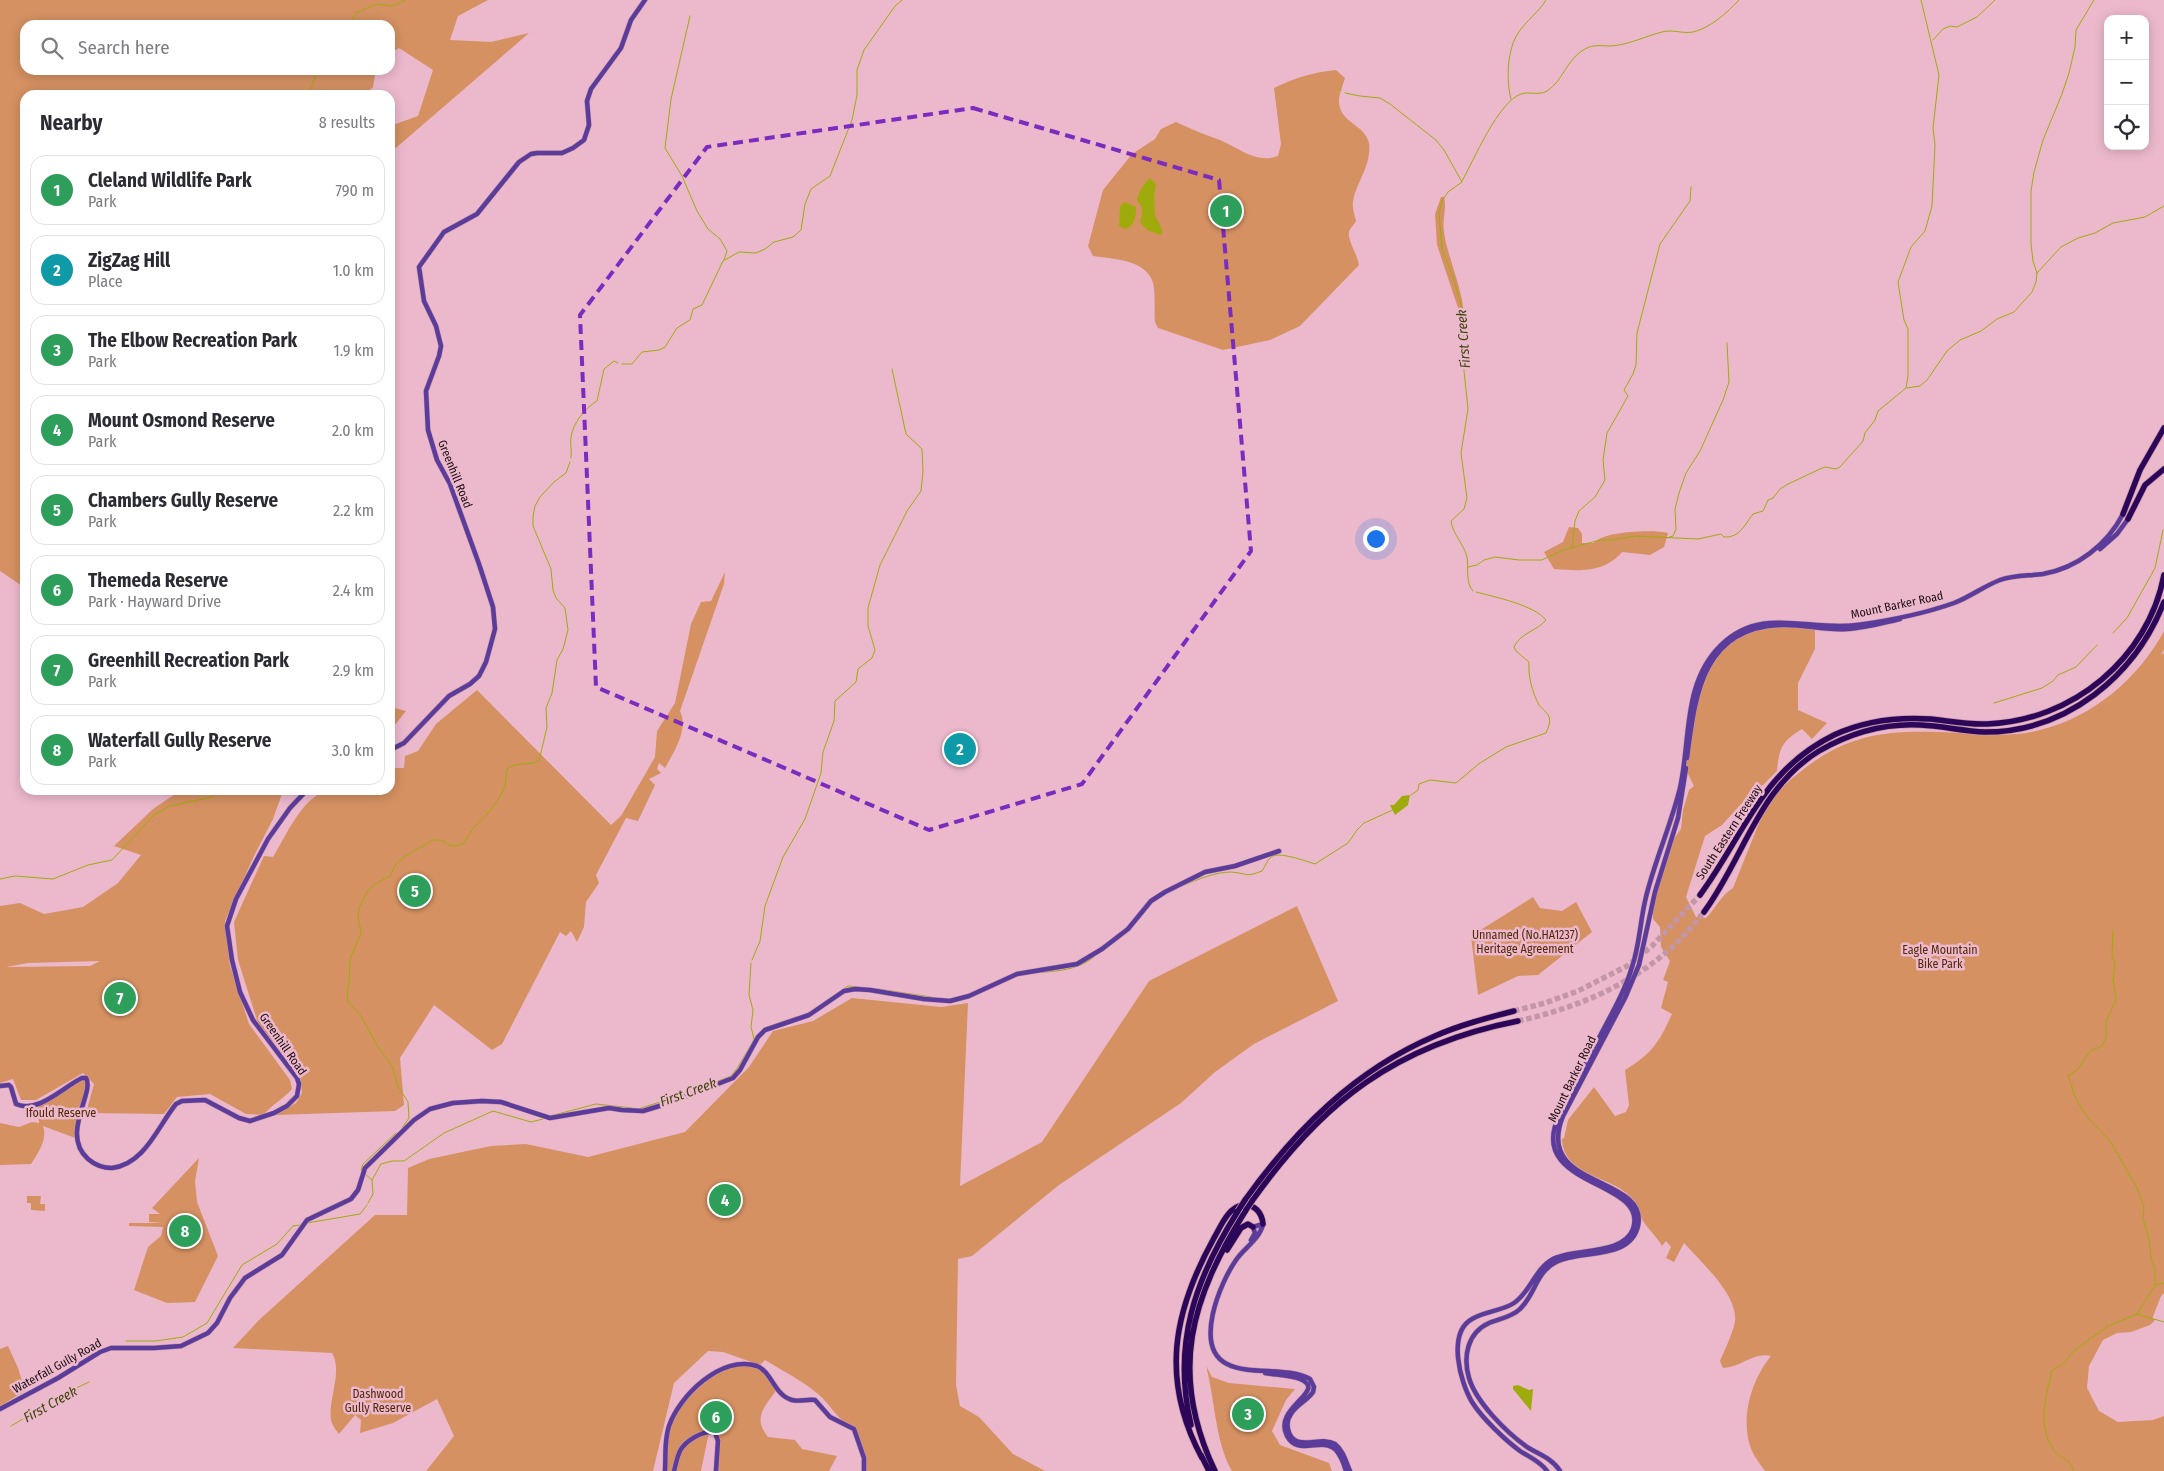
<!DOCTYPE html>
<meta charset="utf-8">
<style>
:root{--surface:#fff;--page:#f2f2f3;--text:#2b2b33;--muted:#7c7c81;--line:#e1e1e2;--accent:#1f6253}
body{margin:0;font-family:"Fira Sans Condensed",sans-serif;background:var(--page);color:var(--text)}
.controls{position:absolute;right:15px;top:15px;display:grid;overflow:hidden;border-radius:10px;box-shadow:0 2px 12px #0003}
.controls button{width:45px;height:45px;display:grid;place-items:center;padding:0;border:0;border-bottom:1px solid var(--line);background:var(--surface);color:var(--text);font:25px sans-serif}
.you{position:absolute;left:1375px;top:538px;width:18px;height:18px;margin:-12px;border:4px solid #fff;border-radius:50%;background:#1a73e8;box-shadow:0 0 0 8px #1a73e833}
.badge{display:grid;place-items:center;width:32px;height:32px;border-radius:50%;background:var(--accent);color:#fff;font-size:16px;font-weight:700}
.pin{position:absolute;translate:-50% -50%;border:2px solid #fff;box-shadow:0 1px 5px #0006}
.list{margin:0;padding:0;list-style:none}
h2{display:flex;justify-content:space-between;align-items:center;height:65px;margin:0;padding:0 20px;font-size:21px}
h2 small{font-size:16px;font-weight:400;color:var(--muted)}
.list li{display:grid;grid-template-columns:32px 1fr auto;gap:15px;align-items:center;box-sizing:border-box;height:70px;margin:0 10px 10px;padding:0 10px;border:1px solid var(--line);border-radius:15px}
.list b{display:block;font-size:19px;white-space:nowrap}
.list p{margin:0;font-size:16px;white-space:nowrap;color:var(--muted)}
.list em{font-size:16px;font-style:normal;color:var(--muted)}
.icon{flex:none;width:28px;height:28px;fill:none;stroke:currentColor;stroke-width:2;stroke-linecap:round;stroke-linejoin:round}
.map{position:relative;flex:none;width:2164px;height:1471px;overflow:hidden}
.search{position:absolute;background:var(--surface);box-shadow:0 2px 12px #0003;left:20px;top:20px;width:375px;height:55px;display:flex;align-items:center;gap:12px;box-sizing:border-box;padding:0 18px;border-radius:15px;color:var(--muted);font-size:19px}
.panel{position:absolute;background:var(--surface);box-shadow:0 2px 12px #0003;left:20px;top:90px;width:375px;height:705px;border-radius:15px}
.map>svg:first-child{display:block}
</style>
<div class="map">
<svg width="2164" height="1471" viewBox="0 0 2164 1471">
<rect width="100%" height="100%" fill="#ecb9cc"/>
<path fill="#d59162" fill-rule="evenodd" d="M0 0H488L458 16 450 40 491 42 529 33 390 153V126L418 116 433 70 399 48 390 53V25H25V70H376L373 87 364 95H25V588L0 571Z
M1336 70 1345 78C1343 85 1339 94 1339 101 1339 123 1365 124 1369 143 1372 165 1356 182 1353 202 1352 208 1355 216 1356 221 1354 225 1350 228 1349 232 1347 239 1358 256 1359 265L1300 326 1270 340 1223 350 1158 328 1155 322C1154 312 1156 288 1152 280 1143 259 1112 259 1093 256L1088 246 1103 190 1132 154 1155 139 1161 129 1176 122C1191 129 1205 135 1220 140 1239 148 1256 164 1278 156L1281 144 1274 88C1294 78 1314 72 1336 70Z
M1441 197H1444C1447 207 1442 220 1444 232 1447 257 1468 301 1463 323L1437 245 1435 214Z
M1569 527 1578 528 1582 534V543H1594C1602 531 1654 529 1668 533L1664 547 1650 555 1622 552C1604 573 1580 571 1554 569L1544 552 1563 542Z
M725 572 724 584 680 711C689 729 674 752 665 768L659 763 657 769 661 773 649 779 655 785 638 821 626 818 596 875 599 883 586 902 584 927 577 942 571 931 566 936 560 932 502 1044 492 1050 434 1005 400 1058 404 1105 395 1111 275 1115 296 1103 302 1093 300 1076 258 1023 238 960 234 922 264 856 273 857C286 836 300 801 325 791 333 787 378 790 390 790V768H404L405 756 418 751 436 724 477 690 611 825 621 816 655 757 657 731 675 703 691 624 701 602 711 601Z
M1764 627H1815V649L1798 683V710L1827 723 1812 739 1802 729C1782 741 1779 748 1777 771L1752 796 1741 804 1722 825 1705 836 1686 897 1696 917 1706 918C1716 908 1721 895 1733 888 1741 868 1749 848 1757 828 1761 820 1763 811 1768 804 1776 792 1789 781 1800 772 1853 729 1896 730 1961 733 1986 734 2015 737 2040 730 2093 717 2138 679 2164 631V650L2161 655 2164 653V1293L2161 1296 2152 1319H2156L2150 1325 2131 1332 2117 1333 2103 1340 2089 1366 2087 1388 2099 1411 2118 1422 2153 1420 2164 1416V1471H1765C1761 1465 1755 1458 1752 1451 1739 1421 1751 1380 1771 1356 1753 1352 1740 1368 1723 1368L1720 1361C1724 1352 1734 1330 1735 1321 1738 1295 1701 1262 1684 1243L1674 1262 1666 1258 1671 1247 1666 1241 1662 1246C1657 1237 1649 1230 1643 1221 1639 1214 1639 1205 1632 1198 1611 1175 1564 1177 1562 1139L1564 1138 1568 1120 1594 1087 1615 1116 1626 1112 1629 1105 1625 1070C1653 1053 1659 1042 1672 1014L1661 1008 1668 982 1663 980 1670 961 1661 947 1660 927 1653 919 1652 903 1670 844 1681 829 1683 810 1689 790 1694 786 1686 770 1697 693 1716 655 1734 639Z
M390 707 406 711 390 731Z
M181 790H285L283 791 273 819 254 856 225 921 230 965 249 1024 290 1080 292 1089C283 1099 273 1104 263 1115L246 1114 210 1094 177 1097 164 1114 86 1113 94 1084 83 1073 36 1100H21L13 1079 0 1083V906L20 903 44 914 83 907 118 883 141 855 114 846 153 809ZM100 961 90 966 6 967 28 963Z
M1533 897 1540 908 1562 911 1576 902 1592 932 1538 975 1518 976 1478 995 1471 936Z
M1297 906 1338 1001 1254 1044 1215 1072 1181 1103 1059 1185 972 1256 958 1259 956 1385 960 1406 979 1417 1013 1454 1045 1471H864L865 1465 854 1429C838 1421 832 1406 818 1394 803 1381 783 1371 765 1360L760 1365 723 1352 708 1351 674 1383 653 1471H426L454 1436 437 1399 393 1423 360 1433 361 1420 355 1415 339 1434C336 1430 332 1425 331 1420 328 1398 343 1372 332 1353L233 1348 259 1320 375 1215H407L408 1168 429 1159 491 1146 526 1144 588 1157 685 1132 749 1067 773 1031 813 1021 852 998 941 1007 968 1003 960 1186 1042 1142 1149 981Z
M82 1078 88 1081 81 1109 78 1139 43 1126C48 1139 38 1153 31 1164L0 1165V1123L19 1127 32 1122 39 1123 38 1103Z
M199 1158 195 1181 197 1202 218 1256 195 1302 167 1303 134 1290 148 1247 161 1236 163 1227 129 1226V1223H164L149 1222V1214H160L152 1208Z
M27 1196H41L40 1204H45V1211L31 1210V1203H27Z
M8 1346 18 1368 25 1391 0 1406V1349Z
M737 1365 760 1367 777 1389C765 1407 752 1417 768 1437L795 1440 802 1449 837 1456 829 1471H716L718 1435 709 1432 701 1471H665V1439L677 1408 710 1375Z
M1206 1366 1212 1377 1229 1383 1295 1389 1286 1400 1272 1431 1280 1445 1329 1463 1332 1471H1232C1215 1442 1215 1399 1206 1366Z"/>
<path fill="#9fab0c" d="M1150 178 1156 184 1154 197 1155 216 1162 229V233L1160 235 1147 230 1140 222C1143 214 1143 207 1137 200 1138 193 1144 183 1150 178Z
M1125 202 1136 207C1136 216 1135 227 1125 229L1119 226 1120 206Z
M1410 795 1408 805 1395 815 1390 805H1394L1402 796Z
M1518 1385 1529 1390 1533 1389 1531 1411 1513 1389V1386Z"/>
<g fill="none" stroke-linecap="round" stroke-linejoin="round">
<path stroke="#9fab0c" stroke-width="1" d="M690 16 671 99 665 148 682 176 697 211 708 229 720 239 727 251 724 260
M354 25 353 18 356 13 376 4 393 6 405 0
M1933 40 1943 29 1950 26 1957 27 1977 17 1995 0
M1338 89 1341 90
M1345 93 1360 96 1380 98 1390 104 1436 140 1444 150 1462 182 1448 192 1442 201 1439 213 1442 249 1453 277 1463 312 1464 371 1468 409 1461 453 1467 498 1464 509 1451 521C1453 535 1464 544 1467 557 1469 567 1465 583 1473 591
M308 95 318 70
M1511 99C1506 81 1507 50 1518 33 1526 21 1539 12 1546 0
M1462 181C1474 160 1498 102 1521 94 1529 91 1538 96 1547 91 1563 81 1568 57 1585 49 1594 44 1602 46 1611 46 1628 45 1646 36 1662 32 1672 29 1683 34 1693 32 1710 28 1727 13 1739 0
M2037 273 2061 247 2078 238 2095 233 2113 223 2145 217 2164 206
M622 364H632L642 352 659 350 665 347 677 328 690 320 693 309 702 305 723 261 739 252 756 253 765 249 774 242 793 237 801 230 805 204 811 189 830 176 852 120 857 95V70L864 50 895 6 902 0
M1907 388 1920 386 1927 380 1947 351 1960 340 1981 331 1997 319 2014 312 2032 292 2036 282 2037 273 2033 261 2031 244V191L2034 172 2043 140 2062 94 2069 73 2075 47 2076 30 2094 0
M571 458C572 451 570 444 571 437 573 423 585 408 597 401L604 369 614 361 618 363
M1667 538 1673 536 1676 529 1675 509 1679 493 1686 473 1700 451 1723 400 1729 382 1727 343
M1572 547 1575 521 1579 511 1595 497 1605 480 1603 460 1607 433 1628 396 1624 390 1633 374 1636 365 1637 333 1660 244 1690 201 1691 187
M1468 567 1477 565 1484 560 1495 557 1519 560H1542L1563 550 1600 540H1612L1635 536 1698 539 1721 534 1724 537C1740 538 1745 524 1753 514L1763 511 1768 500 1773 498 1780 489 1788 484 1820 469 1825 467 1836 469 1840 467 1863 441 1865 433 1875 420 1878 411 1906 388 1908 376V329L1904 320 1898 282 1911 247 1925 231 1932 206 1935 145 1933 128 1939 75 1921 0
M2113 633 2127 618 2155 568 2163 530
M1994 703 2042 688 2053 681 2058 675 2076 667 2097 645
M1411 795 1418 790 1419 784 1430 780 1456 783 1480 763 1506 747 1546 733C1548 728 1551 722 1549 717 1548 713 1542 709 1539 705 1532 692 1528 676 1529 662L1516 651 1514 647C1520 633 1537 631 1546 620 1534 605 1495 597 1476 592
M0 879 15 876 53 879 88 865 112 860 154 815 170 806 212 797 220 790
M1184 885C1199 879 1216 872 1231 872 1247 873 1245 878 1262 871 1265 867 1267 860 1271 857 1279 851 1305 861 1315 864L1348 843 1357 830 1364 823 1395 809
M752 960 760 941 765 906 783 857 805 819 821 773 823 752 834 721 835 701 856 682 858 669 872 658 875 650 868 626V608L880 565 907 511 921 491 923 471 922 449 906 434 892 369
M751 963 749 995 753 1010 751 1027 754 1039
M1034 973C1056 971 1079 971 1096 955
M878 989 931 997
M832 997 848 986 867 988
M767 1027 796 1017
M695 1090 731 1076 738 1067 755 1038
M638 1109 689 1093
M550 1116 596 1104 632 1108
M402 1128 409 1118 408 1102 398 1086 392 1066 378 1047 361 1016 348 1002 347 993 349 982 350 959 361 933 358 915 359 908 367 892 375 884 390 876 396 864 404 857 433 840H441L449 845 456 846 464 843 474 827 485 817 498 800 505 786 507 769C519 760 526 767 539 761L547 727 546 708 552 693 557 660 563 649 568 630 565 608 556 598 553 590 551 569 533 526V516L535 506 540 497 554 482 566 473 570 462
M362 1171 361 1170 363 1164 396 1133
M365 1174 372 1180
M368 1203 373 1194 372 1180 381 1164 392 1161H404L444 1133 493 1111 531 1122 543 1119
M307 1223 360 1214 367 1205
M2155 1285 2164 1283
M2137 1314 2164 1322
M126 1341H156L183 1337 207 1323 242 1265 277 1244 293 1226 299 1225
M11 1426 70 1391 89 1382
M2074 1471C2068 1456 2059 1459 2053 1449 2037 1423 2046 1398 2052 1370L2063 1364 2075 1350 2108 1326 2137 1314 2155 1285V1269L2151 1258 2149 1238 2143 1219 2144 1207 2136 1186 2110 1141 2088 1118 2076 1099 2068 1076 2077 1070 2090 1051 2102 1046 2106 1037V1021L2116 1000 2113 980 2115 963 2112 956 2113 931"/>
<path stroke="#c396a7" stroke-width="5.5" stroke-dasharray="5.5 3" stroke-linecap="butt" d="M1514 1011 1545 1003 1578 991 1627 966 1652 946 1700 895
M1518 1021C1573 1009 1627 987 1670 949 1683 938 1693 925 1704 912"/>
<defs>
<path id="secondary" d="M2100 549 2117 534 2128 519
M390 750 404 743 449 696 470 684 479 676 486 662 495 629 493 607 479 564 450 484 437 460 428 430 426 391 439 356 441 346 436 326 424 301 419 267 444 232 477 214 519 162 531 154 537 153H562L573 148 584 140 589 125 587 101 591 89 621 48 631 20 645 0
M1687 758C1695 696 1702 627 1782 625 1804 624 1825 631 1847 629 1865 628 1882 623 1900 619
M0 1086 9 1085 11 1087 16 1104C38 1114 63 1087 82 1078H86C95 1093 60 1134 88 1159 95 1165 103 1168 112 1168 145 1164 158 1126 176 1104L182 1101 205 1100 239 1118 250 1121 274 1113 287 1106 297 1096 299 1084 297 1078 253 1020 240 992 232 960 227 926 236 899 268 839 290 808 307 790
M1263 1224C1260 1239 1244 1248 1236 1260 1220 1283 1193 1347 1227 1364 1251 1376 1285 1366 1310 1379L1314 1387 1313 1392C1307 1401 1296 1405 1291 1414 1288 1418 1287 1424 1288 1429 1293 1454 1321 1435 1335 1444 1343 1450 1346 1462 1350 1471
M1251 1240 1255 1233 1253 1227 1263 1224
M1265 1373C1276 1375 1290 1375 1300 1379 1329 1391 1272 1407 1287 1436 1298 1457 1322 1436 1336 1450 1341 1456 1344 1464 1346 1471
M0 1409 58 1378 100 1352 111 1348H154L181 1346 208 1333 217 1323 230 1298 245 1278 282 1255 307 1220 351 1199 358 1190 365 1168 414 1120 430 1109 453 1103 482 1101 501 1102 550 1118 609 1108 622 1110 643 1111 666 1104 733 1078 740 1070 758 1037 765 1030 809 1015 844 991 855 989 870 990 924 999 950 1001 969 996 1017 974 1077 964 1102 949 1128 929 1151 901 1165 892 1205 872 1235 866 1279 851
M665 1471C666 1455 664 1441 669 1426 679 1396 722 1354 757 1366 772 1372 774 1395 792 1400 799 1402 807 1399 815 1400L830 1417 854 1429 864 1458V1471
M674 1471C676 1464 677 1457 680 1451 685 1441 703 1430 715 1432L718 1441 716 1471
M1547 1471C1540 1461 1529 1457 1520 1451 1505 1440 1482 1418 1472 1402 1460 1382 1447 1333 1472 1319 1485 1311 1502 1311 1514 1303 1533 1290 1535 1265 1558 1257 1578 1249 1624 1254 1633 1229 1650 1179 1525 1188 1559 1116 1573 1089 1586 1062 1600 1036 1612 1013 1625 991 1632 967 1640 944 1640 920 1646 897 1655 860 1671 825 1680 788 1691 740 1682 683 1721 645 1762 605 1808 632 1857 625 1886 621 1926 613 1954 603 1970 597 1984 586 2000 580 2014 575 2028 576 2043 574 2077 568 2107 545 2123 514
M1560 1471C1552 1458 1538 1454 1527 1447 1506 1432 1476 1402 1469 1378 1463 1357 1467 1333 1489 1323 1499 1319 1512 1317 1520 1309 1535 1295 1536 1272 1556 1262 1580 1249 1630 1261 1638 1226 1649 1174 1533 1190 1563 1116L1625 998 1639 965 1655 892 1678 818 1686 768"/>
<path id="highway" d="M2123 514 2140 470 2164 428
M2128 519 2145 485 2164 469
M1700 895C1745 834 1761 771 1834 735 1864 721 1898 717 1930 719 1949 721 1968 725 1987 724 2072 721 2148 659 2164 575
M1704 912C1744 858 1758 788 1819 751 1850 733 1885 723 1921 725 1942 726 1963 731 1985 732 2067 732 2135 676 2164 602
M1245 1200C1295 1130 1355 1070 1435 1036 1460 1025 1487 1018 1514 1011
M1252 1201C1323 1101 1396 1045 1518 1021
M1227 1250 1241 1228 1248 1224 1253 1227
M1191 1425C1172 1344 1195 1279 1238 1211
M1201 1455 1209 1471
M1202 1458C1160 1380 1173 1312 1214 1238 1221 1226 1228 1207 1243 1205 1255 1204 1262 1213 1263 1224
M1215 1471C1168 1372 1191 1298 1246 1210"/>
</defs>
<use href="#secondary" stroke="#c79aab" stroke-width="5.5"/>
<use href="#highway" stroke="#c79aab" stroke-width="7"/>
<use href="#secondary" stroke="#5b3c9b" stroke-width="4.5"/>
<use href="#highway" stroke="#2b0659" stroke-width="5.5"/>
<defs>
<path id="highway-bridge" d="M1246 1210 1252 1201
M1238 1211 1245 1200"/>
</defs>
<use href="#highway-bridge" stroke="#c79aab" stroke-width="7" stroke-linecap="butt"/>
<use href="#highway-bridge" stroke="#2b0659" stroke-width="5.5"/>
</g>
<path fill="none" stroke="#7b2cbf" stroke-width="4" stroke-dasharray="10 6" stroke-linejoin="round" d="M973 108 1219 180 1251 551 1082 784 929 830 596 687 580 315 707 147Z"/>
<g text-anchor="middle" stroke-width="5" stroke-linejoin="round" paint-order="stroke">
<g font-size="12" fill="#1e0c13" stroke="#ecb9cc">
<text transform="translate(455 474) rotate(68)" y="4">Greenhill Road</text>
<text transform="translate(1897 605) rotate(-12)" y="4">Mount Barker Road</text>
<text transform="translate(1729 832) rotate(-57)" y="4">South Eastern Freeway</text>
<text transform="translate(283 1044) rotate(55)" y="4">Greenhill Road</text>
<text transform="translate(1572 1079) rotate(-64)" y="4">Mount Barker Road</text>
<text transform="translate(57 1366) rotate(-29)" y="4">Waterfall Gully Road</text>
</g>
<g font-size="12" fill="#522907" stroke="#ecb9cc">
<text x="1525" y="939">Unnamed (No.HA1237)<tspan x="1525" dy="14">Heritage Agreement</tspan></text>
<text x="1940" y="954">Eagle Mountain<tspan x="1940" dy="14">Bike Park</tspan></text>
<text x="61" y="1117">Ifould Reserve</text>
<text x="378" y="1398">Dashwood<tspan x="378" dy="14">Gully Reserve</tspan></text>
</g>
<g font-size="14" font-style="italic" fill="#40450e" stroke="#ecb9cc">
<text transform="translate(1463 339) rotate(-94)" y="5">First Creek</text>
<text transform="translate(688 1092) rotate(-20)" y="5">First Creek</text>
<text transform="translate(50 1404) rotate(-29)" y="5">First Creek</text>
</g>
</g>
</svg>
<div class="controls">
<button>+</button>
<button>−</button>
<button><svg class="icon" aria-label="locate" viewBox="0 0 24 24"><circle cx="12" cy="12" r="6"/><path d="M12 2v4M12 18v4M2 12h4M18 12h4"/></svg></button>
</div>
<div class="you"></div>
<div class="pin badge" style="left:1226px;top:211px;background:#2e9e5b">1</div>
<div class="pin badge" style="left:960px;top:749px;background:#0f9aa8">2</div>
<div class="pin badge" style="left:1248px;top:1414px;background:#2e9e5b">3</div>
<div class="pin badge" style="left:725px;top:1200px;background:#2e9e5b">4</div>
<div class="pin badge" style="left:415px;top:891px;background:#2e9e5b">5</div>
<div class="pin badge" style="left:716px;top:1417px;background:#2e9e5b">6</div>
<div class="pin badge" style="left:120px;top:998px;background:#2e9e5b">7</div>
<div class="pin badge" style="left:185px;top:1231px;background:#2e9e5b">8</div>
<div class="search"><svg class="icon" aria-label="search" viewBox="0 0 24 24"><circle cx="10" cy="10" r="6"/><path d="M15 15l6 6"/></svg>Search here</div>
<section class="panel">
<h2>Nearby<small>8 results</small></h2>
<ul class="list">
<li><span class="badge" style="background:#2e9e5b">1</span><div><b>Cleland Wildlife Park</b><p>Park</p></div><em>790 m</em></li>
<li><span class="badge" style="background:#0f9aa8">2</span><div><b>ZigZag Hill</b><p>Place</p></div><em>1.0 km</em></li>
<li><span class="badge" style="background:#2e9e5b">3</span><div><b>The Elbow Recreation Park</b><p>Park</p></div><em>1.9 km</em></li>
<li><span class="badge" style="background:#2e9e5b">4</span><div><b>Mount Osmond Reserve</b><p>Park</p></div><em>2.0 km</em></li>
<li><span class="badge" style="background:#2e9e5b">5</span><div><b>Chambers Gully Reserve</b><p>Park</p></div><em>2.2 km</em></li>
<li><span class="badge" style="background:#2e9e5b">6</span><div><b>Themeda Reserve</b><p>Park · Hayward Drive</p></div><em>2.4 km</em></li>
<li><span class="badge" style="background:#2e9e5b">7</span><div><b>Greenhill Recreation Park</b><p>Park</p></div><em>2.9 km</em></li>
<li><span class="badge" style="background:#2e9e5b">8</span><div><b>Waterfall Gully Reserve</b><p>Park</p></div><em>3.0 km</em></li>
</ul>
</section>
</div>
